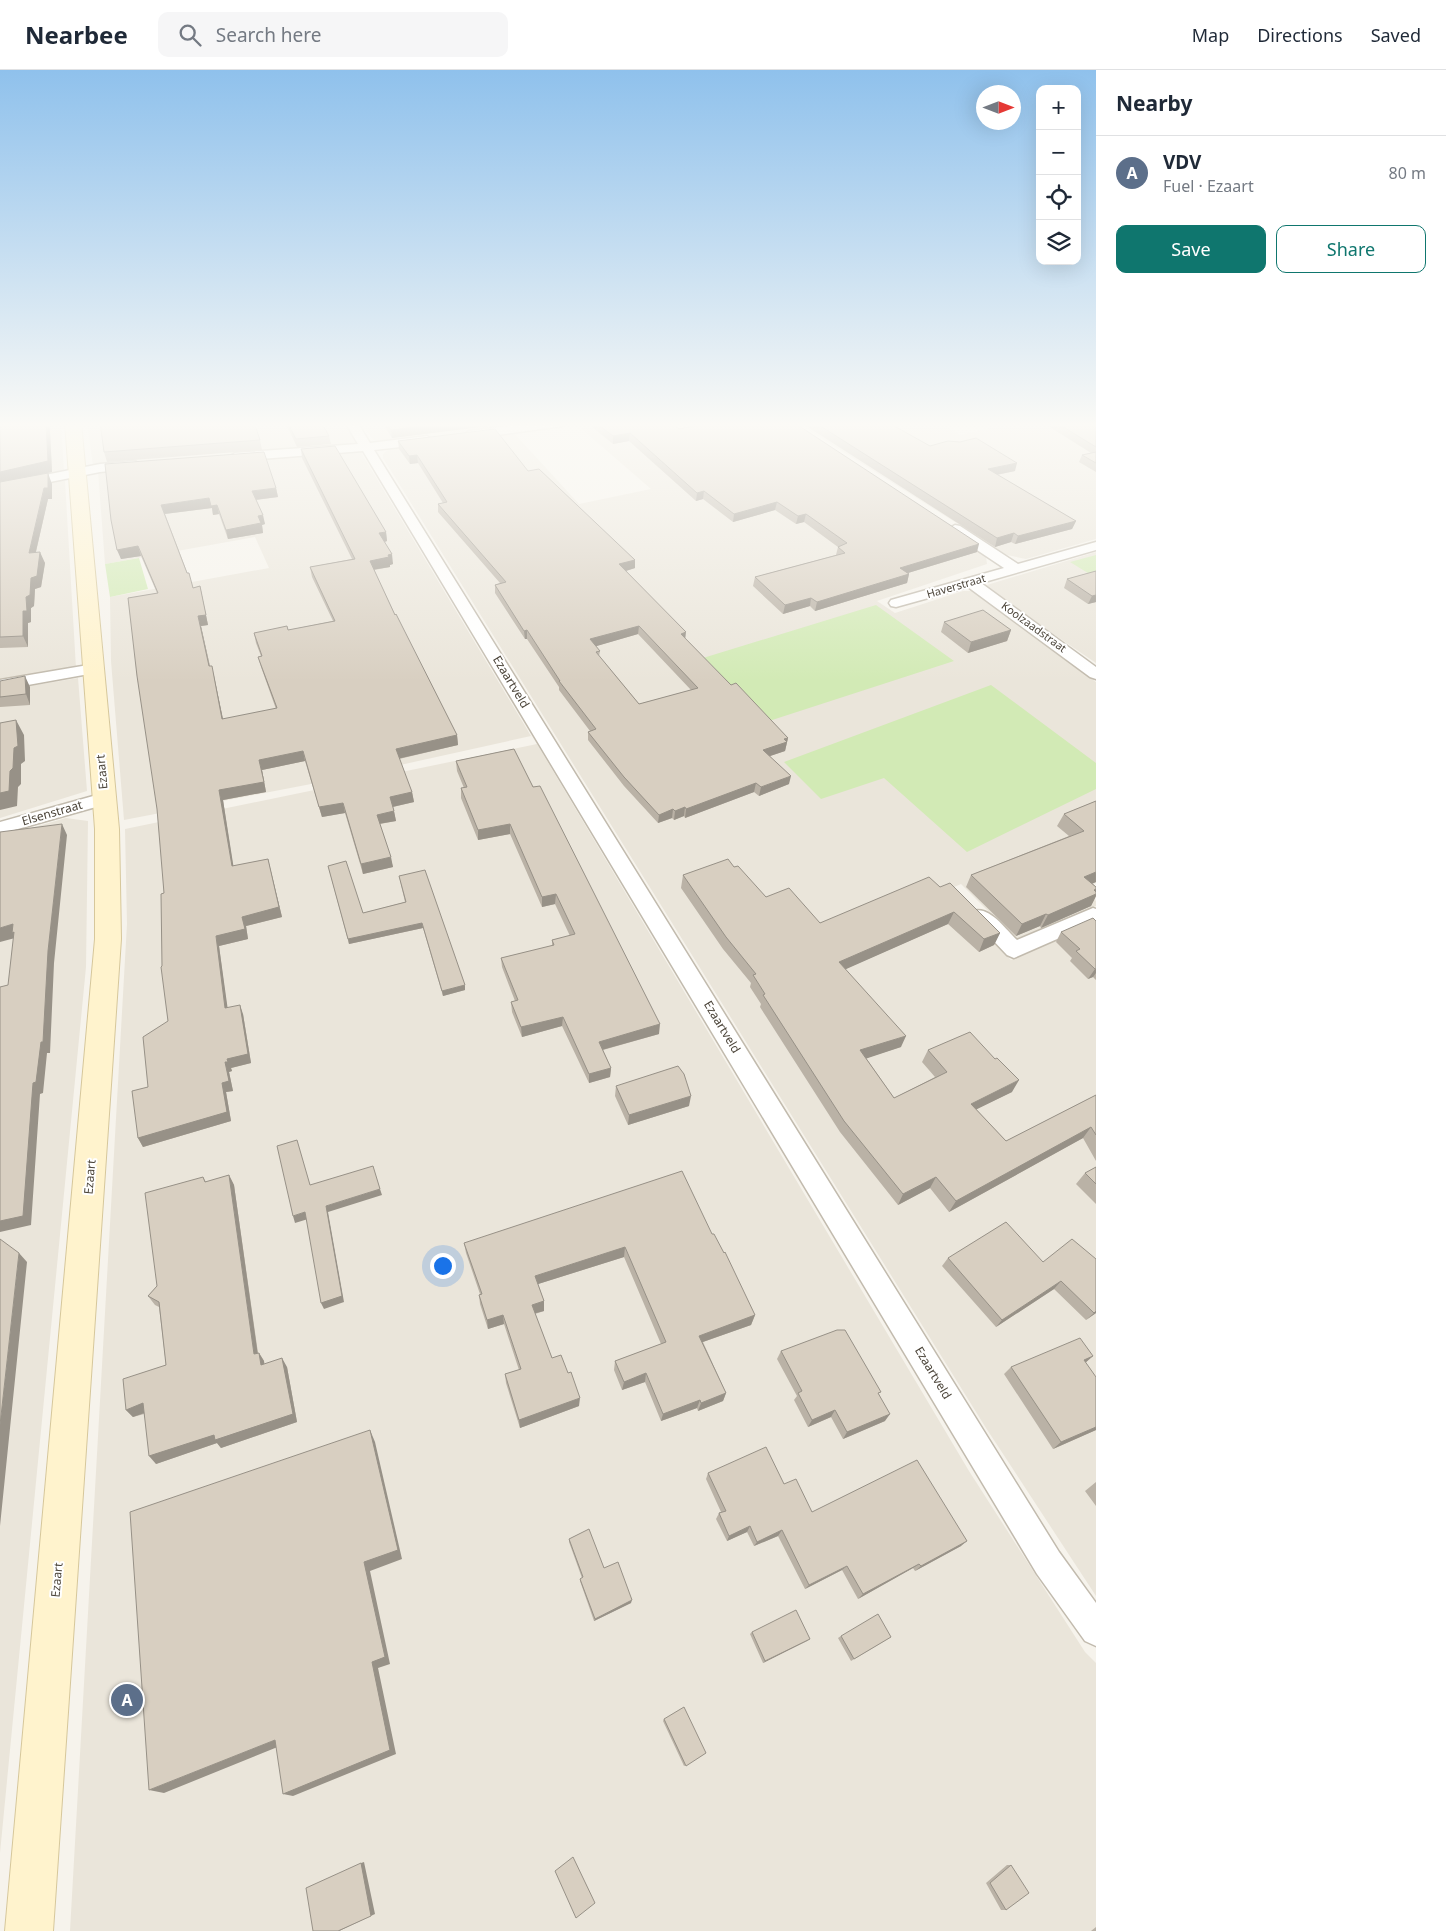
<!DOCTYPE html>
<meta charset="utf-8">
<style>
:root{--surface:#fff;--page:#f6f6f7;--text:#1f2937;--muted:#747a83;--line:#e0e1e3;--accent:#0f766e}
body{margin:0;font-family:"Noto Sans",sans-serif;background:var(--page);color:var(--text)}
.controls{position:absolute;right:15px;top:15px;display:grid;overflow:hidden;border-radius:10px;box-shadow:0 5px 20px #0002}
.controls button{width:45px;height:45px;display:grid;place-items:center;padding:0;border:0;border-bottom:1px solid var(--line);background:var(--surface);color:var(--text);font:25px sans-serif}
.compass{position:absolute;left:976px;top:15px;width:45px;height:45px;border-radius:50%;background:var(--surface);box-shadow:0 5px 20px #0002;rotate:90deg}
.you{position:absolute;left:442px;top:1195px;width:18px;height:18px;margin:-12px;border:4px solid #fff;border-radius:50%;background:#1a73e8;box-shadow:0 0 0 8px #1a73e833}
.badge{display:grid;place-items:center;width:32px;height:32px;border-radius:50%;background:var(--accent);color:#fff;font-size:16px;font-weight:700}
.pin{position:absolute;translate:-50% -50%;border:2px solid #fff;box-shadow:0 1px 5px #0006}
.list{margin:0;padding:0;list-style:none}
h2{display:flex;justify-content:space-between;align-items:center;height:65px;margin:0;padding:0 20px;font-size:21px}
h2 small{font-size:16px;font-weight:400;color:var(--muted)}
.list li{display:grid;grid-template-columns:32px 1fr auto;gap:15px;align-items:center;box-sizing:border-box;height:75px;padding:0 20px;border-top:1px solid var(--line)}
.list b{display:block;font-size:19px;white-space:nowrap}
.list p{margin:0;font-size:16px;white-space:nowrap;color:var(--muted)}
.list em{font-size:16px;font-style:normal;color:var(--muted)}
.actions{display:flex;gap:10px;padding:15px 20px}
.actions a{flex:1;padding:11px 0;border:1px solid var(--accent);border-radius:10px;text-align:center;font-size:18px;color:var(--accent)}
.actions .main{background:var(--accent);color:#fff}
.icon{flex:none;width:28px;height:28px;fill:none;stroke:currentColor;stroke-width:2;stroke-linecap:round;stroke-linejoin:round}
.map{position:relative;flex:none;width:1096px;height:1861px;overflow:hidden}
header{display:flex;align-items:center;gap:30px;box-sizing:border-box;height:70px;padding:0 25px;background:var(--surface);border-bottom:1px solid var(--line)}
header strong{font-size:24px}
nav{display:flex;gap:28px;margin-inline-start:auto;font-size:18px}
.search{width:350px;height:45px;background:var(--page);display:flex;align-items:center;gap:12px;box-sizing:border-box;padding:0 18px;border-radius:10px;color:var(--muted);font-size:19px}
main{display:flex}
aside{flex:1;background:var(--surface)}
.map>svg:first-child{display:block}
</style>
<header>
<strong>Nearbee</strong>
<div class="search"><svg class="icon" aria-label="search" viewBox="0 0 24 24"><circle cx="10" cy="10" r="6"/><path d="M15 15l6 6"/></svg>Search here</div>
<nav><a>Map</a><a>Directions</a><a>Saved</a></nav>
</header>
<main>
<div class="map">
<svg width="1096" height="1861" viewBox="0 0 1096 1861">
<rect width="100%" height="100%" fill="#f6f3ec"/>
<path fill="#eae5da" d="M0 352H61L64 402 0 415Z
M87 352H344L356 372 334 377 93 396Z
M361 352H538L396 371 373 370Z
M590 352H778L986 487 987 494 877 531 895 543 963 521H972L1055 579 1054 582 1096 612V813L1083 818 1096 831V836L1016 869 961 814 943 822 1011 890 1091 855 1096 860V1526L986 1358 383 388V384L388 380 396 379 513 362 579 434 651 419 576 354Z
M796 352H940L960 365 1009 354 1006 352H1096V469L1026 489 1007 485Z
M359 379 531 666 337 709 124 750 111 591 110 527 269 498 255 467 105 494 98 401Z
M50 411H65L76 598 0 609V421Z
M1096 482V593L992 522 987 515Z
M78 608 87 721 0 748V621Z
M537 674 969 1401 1085 1582 1096 1593V1861H70L127 854 125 759Z
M66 748 88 751 86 897 0 1783V767Z"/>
<path fill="#d2eab5" d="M1096 485V508L1070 492Z
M139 488 148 519 110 527 105 494Z
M876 535 954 591 766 652 703 588Z
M991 615 1096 693V719L967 782 884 708 821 729 784 692Z"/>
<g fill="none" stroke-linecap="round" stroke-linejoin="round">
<defs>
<path id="street" d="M345 352H357L370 373 427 366 433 370 427 374 374 380 1059 1482 1096 1533V1576L1085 1571 1037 1504 363 381 235 391 229 387 235 383 358 374Z
M539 352H569L563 356 469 369 463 365 469 361Z
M135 391 141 395 139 398 100 402 0 422V414L100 394Z
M955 455 960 456 1018 494 1096 472V480L981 513 1096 597V609L1090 607 968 517 896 537 891 536 889 533 891 530 1004 498 950 462 948 459Z
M94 594 100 596 102 599 100 602 0 620V610Z
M104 723 110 725 113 729 110 733 0 764V752Z
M1093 838 1096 839V852L1014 888 1007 885 970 846 973 841C990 836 1005 859 1017 870Z"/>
<path id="secondary" d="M65 352H81L119 759 121 869 53 1861H5L95 869V759Z"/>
</defs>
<use href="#street" stroke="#c2bbae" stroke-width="3"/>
<use href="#secondary" stroke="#d6c79b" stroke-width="2"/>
<use href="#street" fill="#fff" fill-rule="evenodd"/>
<use href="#secondary" fill="#fff3cd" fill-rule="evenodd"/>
</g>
<path fill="#bab2a6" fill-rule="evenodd" d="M0 352 50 361 52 402 40 404 52 414V429H48L36 482 45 493 41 517 35 519 34 536 31 538V552L28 553V577L0 578Z
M285 352H321L329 366 331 374 297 377Z
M382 352H488V356L392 368Z
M586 352H670L679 359 977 482 908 503 909 504 907 513 815 541 810 536 783 544 753 516 755 507 836 485 838 477 804 452 796 454 775 440 733 452 703 429 696 431 629 371 613 374Z
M800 352H887L930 376 1015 401 997 405 1076 451 1072 459 1015 474 1011 472 995 477Z
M1015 352H1037L1021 355Z
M1042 352H1096V402L1079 392 1082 385 1091 383Z
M260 370 262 380 107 392 104 382Z
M398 371 528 401 635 490V498L626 501 686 569 731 615 788 668 785 681 770 686 789 714 759 726 754 722 685 748 684 746 674 750 672 748 658 753 624 716 588 670V662L590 661 559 620V617L527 569H525L495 523V515L500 513 438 442V434L443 433 418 393 410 394 399 379ZM638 564 691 620 639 634 599 586 600 581 596 576Z
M301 379 386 462 387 471 385 472 393 494 390 495V497L374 500 395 545 457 665 458 675 399 689 412 722 414 732 393 737 396 751 380 754 393 797 363 804 345 743 322 747 305 691 262 700 266 722 223 730 233 796 268 789 282 847 246 856 248 869 219 876 227 938 243 944 251 993 231 998 232 1001 229 1002 233 1021 226 1022 231 1051 143 1077 138 1068 148 1017 168 951 162 896 164 823 157 523 141 486 121 489 111 450 276 418 278 427 256 430 265 454 262 455 263 463 228 469 219 444 213 445 212 438 165 444 193 518 200 516 208 555 201 556 210 596 214 606 223 649 276 639 261 597 258 587 261 586 256 573 254 563 288 560 333 551 312 507 310 497 352 489 302 388Z
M1096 501V532L1088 534 1064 518 1067 509Z
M944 552 1011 560 1007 571 968 583 941 562Z
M0 611 30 617V635L0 637Z
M514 679 659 964 603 980 611 998 610 1007 589 1013 562 956 522 967 512 942 511 932 515 931 502 897 501 888 552 876V870L570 866 555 834 542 837 510 764 478 770 461 728V718H464L457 701 456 691Z
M1096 731V812L1092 813 1096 817V826L1091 836 1041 858 1040 856 1016 866 966 817 971 805 1069 766 1057 756 1064 744Z
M328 796 363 843 405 832 399 806 465 920 443 926 423 858 349 874Z
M734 797 766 827 820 853 940 817 1000 863 994 875 979 882 948 854 845 899 901 977 866 988 894 1028 935 1007 922 992 928 980 1012 1022 976 1039 1006 1071 1096 1025V1091L1083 1068 949 1142 930 1118 898 1135 840 1062 760 937 761 934 750 917 751 913 723 879 681 818 683 805Z
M1096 851V910L1093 907 1088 909 1070 891 1072 888 1056 872 1061 862Z
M616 1016 689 1036 628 1055 615 1026Z
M1096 1097V1134L1076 1114 1085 1103Z
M229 1105 234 1115 258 1283H259L264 1291V1294L287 1297 297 1352 221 1378 217 1373 156 1394 144 1344 133 1347 126 1340 166 1295 159 1237 155 1235 148 1226 157 1216 203 1107 206 1112Z
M712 1164 755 1245 751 1255 703 1272 726 1323 723 1331 698 1341 697 1338 661 1351 645 1312 622 1320 614 1300 615 1291 661 1274 624 1187 538 1214 544 1231V1241L535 1244 552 1288 579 1336 520 1358 506 1313 505 1304 519 1300 504 1254 488 1259 480 1234 479 1225 480 1224 466 1183 464 1173Z
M948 1188 1043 1192 1096 1189V1243L1086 1250 1054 1219 996 1257 942 1196Z
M781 1281 879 1324 885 1351 843 1369 831 1347 808 1357 794 1330 797 1326 777 1289Z
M1093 1286 1085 1293 1096 1360 1053 1379 1004 1304 1011 1297Z
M708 1403 784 1414 812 1442 961 1476 915 1501 913 1498 858 1529 842 1500 805 1519 778 1466 754 1476 747 1462 727 1471 716 1449 719 1443 721 1442 706 1409Z
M1096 1412V1436L1085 1421Z
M569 1469 604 1498 631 1533 594 1551 580 1511V1509L582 1508 569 1472Z
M752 1562 810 1569 763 1593 750 1564Z
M841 1566 891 1567 851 1591 838 1568Z
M664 1649 706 1683 684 1696 663 1651Z
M1007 1795H1011L1006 1840H1001L986 1813Z
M1096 1857V1861H1091Z"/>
<path fill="#979187" d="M46 352H51L50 361 52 402 0 414V402Z
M461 352H488V356L392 368 391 360Z
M1022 352H1037L1021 355Z
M630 363 629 371 613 374V366Z
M417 385 418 393 410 394 409 386Z
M1017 393 1015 401 985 407 988 399Z
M48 403 52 414V429H48L33 494 29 483Z
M276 418 278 427 254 430 252 421Z
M704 421 703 429 696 431 697 423Z
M209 428 217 435 219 444 213 445 212 438 164 444 161 435Z
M777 432 775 440 733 452 734 444Z
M806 444 804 452 796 454 798 446Z
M263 445 265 454 262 455 263 463 228 469 226 460 258 446Z
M1076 451 1072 459 1015 474 1018 466Z
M386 462 387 471 381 473 379 463Z
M1014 463 1011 472 995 477 997 468Z
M979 474 977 482 898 506 900 498Z
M138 476 141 486 121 489 117 480Z
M40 482 45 493 41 517 35 519 34 536 31 538V552L28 553V577L23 566V541L31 508Z
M392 484 393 494 390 495V497L371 500 370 491Z
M635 490V498L619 503V494Z
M909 504 907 513 815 541 817 532Z
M200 516 208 555 201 556 212 606 198 546Z
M1096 525V532L1088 534 1092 526Z
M811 528 810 536 783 544 785 535Z
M639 556 638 564 590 578V569Z
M527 560V569H525L524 561Z
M1011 560 1007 571 968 583 971 572Z
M686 562 685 571 681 564Z
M212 596 214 606 225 659 222 649Z
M25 606 30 617V635L26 624Z
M16 650 24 665 25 691 21 694V714L18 717 17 736 0 740V723L10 701 14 678Z
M457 665 458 675 397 689 396 679Z
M788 668 785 681 761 689 763 680Z
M303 681 305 691 262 700 266 722 223 730 235 806 232 796 219 720 259 690Z
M791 706 789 714 759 726 761 717Z
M756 713 754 722 685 748 686 739Z
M412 722 414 732 392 737 390 727Z
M343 733 345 743 322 747 319 737Z
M685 737 684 746 674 750 675 741Z
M673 739 672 748 658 753 659 745Z
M394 741 396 751 378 754 377 745Z
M62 754 67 765 54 893 50 983H47L43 1023 40 1024 31 1155 0 1162V1151L33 1013Z
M510 754V764L478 770V760Z
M391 787 393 797 363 804 361 794Z
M268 789 282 847 246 856 248 869 219 876 229 948 225 938 216 866 242 847Z
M1096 802V812L1078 820 1084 807Z
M1096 819V826L1091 836 1041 858 1048 845Z
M556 824 555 834 542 837V827Z
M954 842 948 854 835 904 839 892Z
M1046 844 1040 856 1016 866 1022 854Z
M422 853 423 858 349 874 348 869Z
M13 854 15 868 0 872V858Z
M1000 863 994 875 979 882 984 869Z
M1095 899H1096V903L1093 907 1088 909Z
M465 915V920L443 926 442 921Z
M240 935 243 944 251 993 231 998 232 1001 229 1002 233 1021 226 1022 231 1051 143 1077 138 1068 222 1013 225 992 227 989Z
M563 947 562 956 522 967 521 957Z
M660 954 659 964 598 981 599 972Z
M906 966 901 977 856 992 860 980Z
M611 998 610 1007 589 1013V1004Z
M1019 1010 1012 1022 965 1045 971 1034Z
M691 1026 689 1036 628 1055 629 1045Z
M1091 1057 1083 1068 949 1142 956 1131Z
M229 1105 234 1115 259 1293 254 1284Z
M936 1107 930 1118 898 1135 903 1124Z
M380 1119 382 1125 328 1142 344 1232 324 1239 321 1233 326 1136Z
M305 1142 308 1149 295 1153 293 1146Z
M625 1177 624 1187 535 1215V1206Z
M19 1183 27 1192 0 1456V1355Z
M1061 1211 1054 1219 996 1257 1002 1250Z
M544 1231V1241L532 1244V1235Z
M1096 1241V1243L1086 1250 1094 1243Z
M503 1245 504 1254 488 1259 487 1250Z
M755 1245 751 1255 697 1274 699 1266Z
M259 1283 264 1291 266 1304 261 1295Z
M1093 1286 1085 1293 1084 1290Z
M282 1288 287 1297 297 1352 221 1378 217 1373 156 1394 149 1386Z
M646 1303 645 1312 622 1320 624 1312Z
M726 1323 723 1331 698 1341 701 1333Z
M580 1328 579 1336 520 1358 519 1350Z
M700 1330 697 1338 661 1351 663 1344Z
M143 1333 150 1341 133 1347 126 1340Z
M835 1340 831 1347 808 1357 812 1350Z
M890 1344 885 1351 843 1369 847 1362Z
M1096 1357V1360L1053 1379 1061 1372Z
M370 1360 375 1372 402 1489 370 1501 390 1594 378 1598 396 1684 293 1726 283 1724 372 1592 364 1492Z
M750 1456 747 1462 727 1471 729 1466Z
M782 1460 778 1466 754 1476 757 1472Z
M967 1471 961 1476 915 1501 921 1496Z
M919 1494 913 1498 858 1529 863 1524Z
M847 1496 842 1500 805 1519 809 1515Z
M632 1530 631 1533 594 1551 595 1549Z
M810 1569 807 1571 763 1593 765 1591Z
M275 1670 285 1674 164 1723 149 1720Z
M364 1792 375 1844 339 1861 361 1793Z"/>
<path fill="#d8cfc1" stroke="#979187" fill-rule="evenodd" d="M0 352H46L48 391 0 402Z
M100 352H254L260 370 104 382Z
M287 352H321L329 366 296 369Z
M386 352H461L391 360Z
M595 352H670L679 359 718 352H793L979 474 900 498 909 504 817 532 811 528 785 535 755 507 845 483 838 477 847 473 806 444 798 446 777 432 734 444 704 421 697 423 630 363 613 366Z
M814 352H887L930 376 948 371 960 372 976 368 1017 393 988 399 1076 451 1018 466 1014 463 997 468Z
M1055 352H1096V377Z
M495 359 528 401 539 399 635 490 619 494 686 562 681 564 731 615 736 613 788 668 784 669 787 672 763 680 791 706 761 717 756 713 686 739 685 737 675 741 673 739 659 745 624 707 588 662 596 659 559 611H560L527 560 524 561 495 515 506 512 438 434 447 432 417 385 409 386 398 371ZM639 556 698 618 639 634 596 582 600 581 590 569Z
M335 376 386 462 379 463 392 484 388 485 389 487 370 491 395 545 396 544 457 665 396 679 412 722 390 727 394 741 377 745 391 787 361 794 343 733 319 737 303 681 259 690 264 712 219 720 232 796 268 789 279 837 242 847 245 859 216 866 225 938 240 935 248 984 227 989 228 992H225L229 1011 222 1013 227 1042 138 1068 132 1021 148 1017 143 967 168 951 161 897 162 896 161 824 164 823 157 739 137 606 128 528 158 523 138 476 117 480 111 450 105 394 264 382 276 418 252 421 263 445 258 446 261 453 226 460 217 435 211 436 209 428 161 435 187 503H189L193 518 200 516 206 545 198 546 209 596H212L222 649 277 638 258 587 262 586 254 563 287 556 288 560 335 551 310 497 355 489 301 379Z
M1096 382V393L1082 385Z
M48 403V418H44L29 483 40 482 37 506 31 508 30 525 26 527 27 541H23V566L0 567V412Z
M1096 501V525L1092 526 1067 509Z
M983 540 1011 560 971 572 944 552Z
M25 606 26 624 0 627V611Z
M16 650 18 676 14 678 13 698 10 701 9 721 0 723V653Z
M514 679 533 717 540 716 660 954 599 972 611 998 589 1004 563 947 521 957 511 932 518 930 501 888 554 875 552 870 575 864 556 824 542 827 510 754 478 760 461 718 467 717 456 691Z
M1096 731V802L1084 807 1096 817V819L1094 820 1096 822V824L1048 845 1046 844 1022 854 971 805 1084 761 1064 744Z
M62 754 48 881 43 972H41L36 1012 33 1013 23 1146 0 1151V917L8 915 14 862 12 863 13 854 0 858V762Z
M728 789 734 797 738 796 766 827 789 818 820 853 929 807 940 817 950 813 1000 863 984 869 954 842 839 892 906 966 860 980 894 1028 947 1002 928 980 970 962 995 989 997 988 1019 1010 971 1034 1006 1071 1096 1025V1065L1091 1057 956 1131 936 1107 903 1124 844 1051 763 925 765 924 753 905 756 904 726 867 683 805Z
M346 791 363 843 406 832 399 806 425 800 465 915 442 921 422 853 348 869 328 796Z
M1093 848 1096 851V899H1095L1076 881 1080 879 1061 862Z
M678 996 684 1004 691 1026 629 1045 616 1016Z
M297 1070 310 1115 373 1096 380 1119 326 1136 342 1226 321 1233 305 1142 293 1146 277 1076Z
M1096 1097V1114L1085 1103Z
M682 1101 712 1164H714L724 1183 725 1182 755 1245 699 1266 726 1323 701 1333 700 1330 663 1344 646 1303 624 1312 615 1291 666 1272 625 1177 535 1206 544 1231 532 1235 552 1288 561 1285 568 1303 571 1302 580 1328 519 1350 505 1304 521 1299 503 1245 487 1250 479 1225 482 1224 464 1173Z
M229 1105 254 1284 259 1283 261 1295 282 1288 293 1344 215 1370 214 1365 149 1386 143 1333 126 1340 123 1309 166 1295 159 1232 148 1226 157 1216 145 1123 203 1107 205 1112Z
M1006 1152 1043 1192 1072 1169 1096 1189V1241L1094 1243 1061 1211 1002 1250 948 1188Z
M0 1169 19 1183 0 1355Z
M837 1260H845L881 1322 878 1323 890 1344 847 1362 835 1340 812 1350 798 1323 802 1321 781 1281Z
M1080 1268 1093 1286 1084 1290 1096 1307V1357L1061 1372 1011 1297Z
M370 1360 398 1480 364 1492 385 1587 372 1592 390 1680 283 1724 275 1670 149 1720 130 1442Z
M766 1377 784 1414 796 1409 812 1442 917 1390 967 1471 921 1496 919 1494 863 1524 847 1496 809 1515 782 1460 757 1472 750 1456 729 1466 719 1443 726 1441 708 1403Z
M589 1459 604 1498 618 1492 632 1530 595 1549 580 1509 583 1507 569 1469Z
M796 1540 810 1569 765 1591 752 1562Z
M878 1544 891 1567 854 1589 841 1566Z
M684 1637 706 1683 686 1696 664 1649Z
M573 1787 595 1833 576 1848 555 1801Z
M361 1793 371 1846 338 1861H313L306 1818Z
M1011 1795 1029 1823 1006 1840 990 1813Z"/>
<linearGradient id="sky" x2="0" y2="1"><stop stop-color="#8fc1ec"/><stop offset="0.58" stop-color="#fbfaf6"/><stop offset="1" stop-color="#fbfaf6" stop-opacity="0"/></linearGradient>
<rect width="1096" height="612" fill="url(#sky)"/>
<g text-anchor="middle" stroke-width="4" stroke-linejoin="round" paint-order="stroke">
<g font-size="11" fill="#4b4439" stroke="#fff">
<text transform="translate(956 516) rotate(-16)" y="4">Haverstraat</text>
<text transform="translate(1034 557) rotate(36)" y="4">Koolzaadstraat</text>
</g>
<g font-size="12" fill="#4b4439" stroke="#fff">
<text transform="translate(511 612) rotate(59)" y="4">Ezaartveld</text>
<text transform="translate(102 702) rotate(-95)" y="4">Ezaart</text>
<text transform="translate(52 743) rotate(-16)" y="4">Elsenstraat</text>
<text transform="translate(722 957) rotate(59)" y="4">Ezaartveld</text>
<text transform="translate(90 1107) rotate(-85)" y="4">Ezaart</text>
<text transform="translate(933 1303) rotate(59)" y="4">Ezaartveld</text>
<text transform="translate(57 1510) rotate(-85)" y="4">Ezaart</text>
</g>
</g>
</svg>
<div class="controls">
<button>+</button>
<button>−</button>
<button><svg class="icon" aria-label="locate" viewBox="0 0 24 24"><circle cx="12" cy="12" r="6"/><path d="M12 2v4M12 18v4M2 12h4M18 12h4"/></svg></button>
<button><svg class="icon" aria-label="layers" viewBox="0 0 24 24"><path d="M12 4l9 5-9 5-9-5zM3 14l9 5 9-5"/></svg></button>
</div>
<svg class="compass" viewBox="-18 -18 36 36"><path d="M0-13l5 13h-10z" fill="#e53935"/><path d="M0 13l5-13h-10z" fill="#747a83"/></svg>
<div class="you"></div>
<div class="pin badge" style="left:127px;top:1630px;background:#5c6f8a">A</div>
</div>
<aside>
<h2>Nearby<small></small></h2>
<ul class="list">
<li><span class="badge" style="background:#5c6f8a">A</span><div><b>VDV</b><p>Fuel · Ezaart</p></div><em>80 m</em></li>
</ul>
<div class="actions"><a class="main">Save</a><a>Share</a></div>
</aside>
</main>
